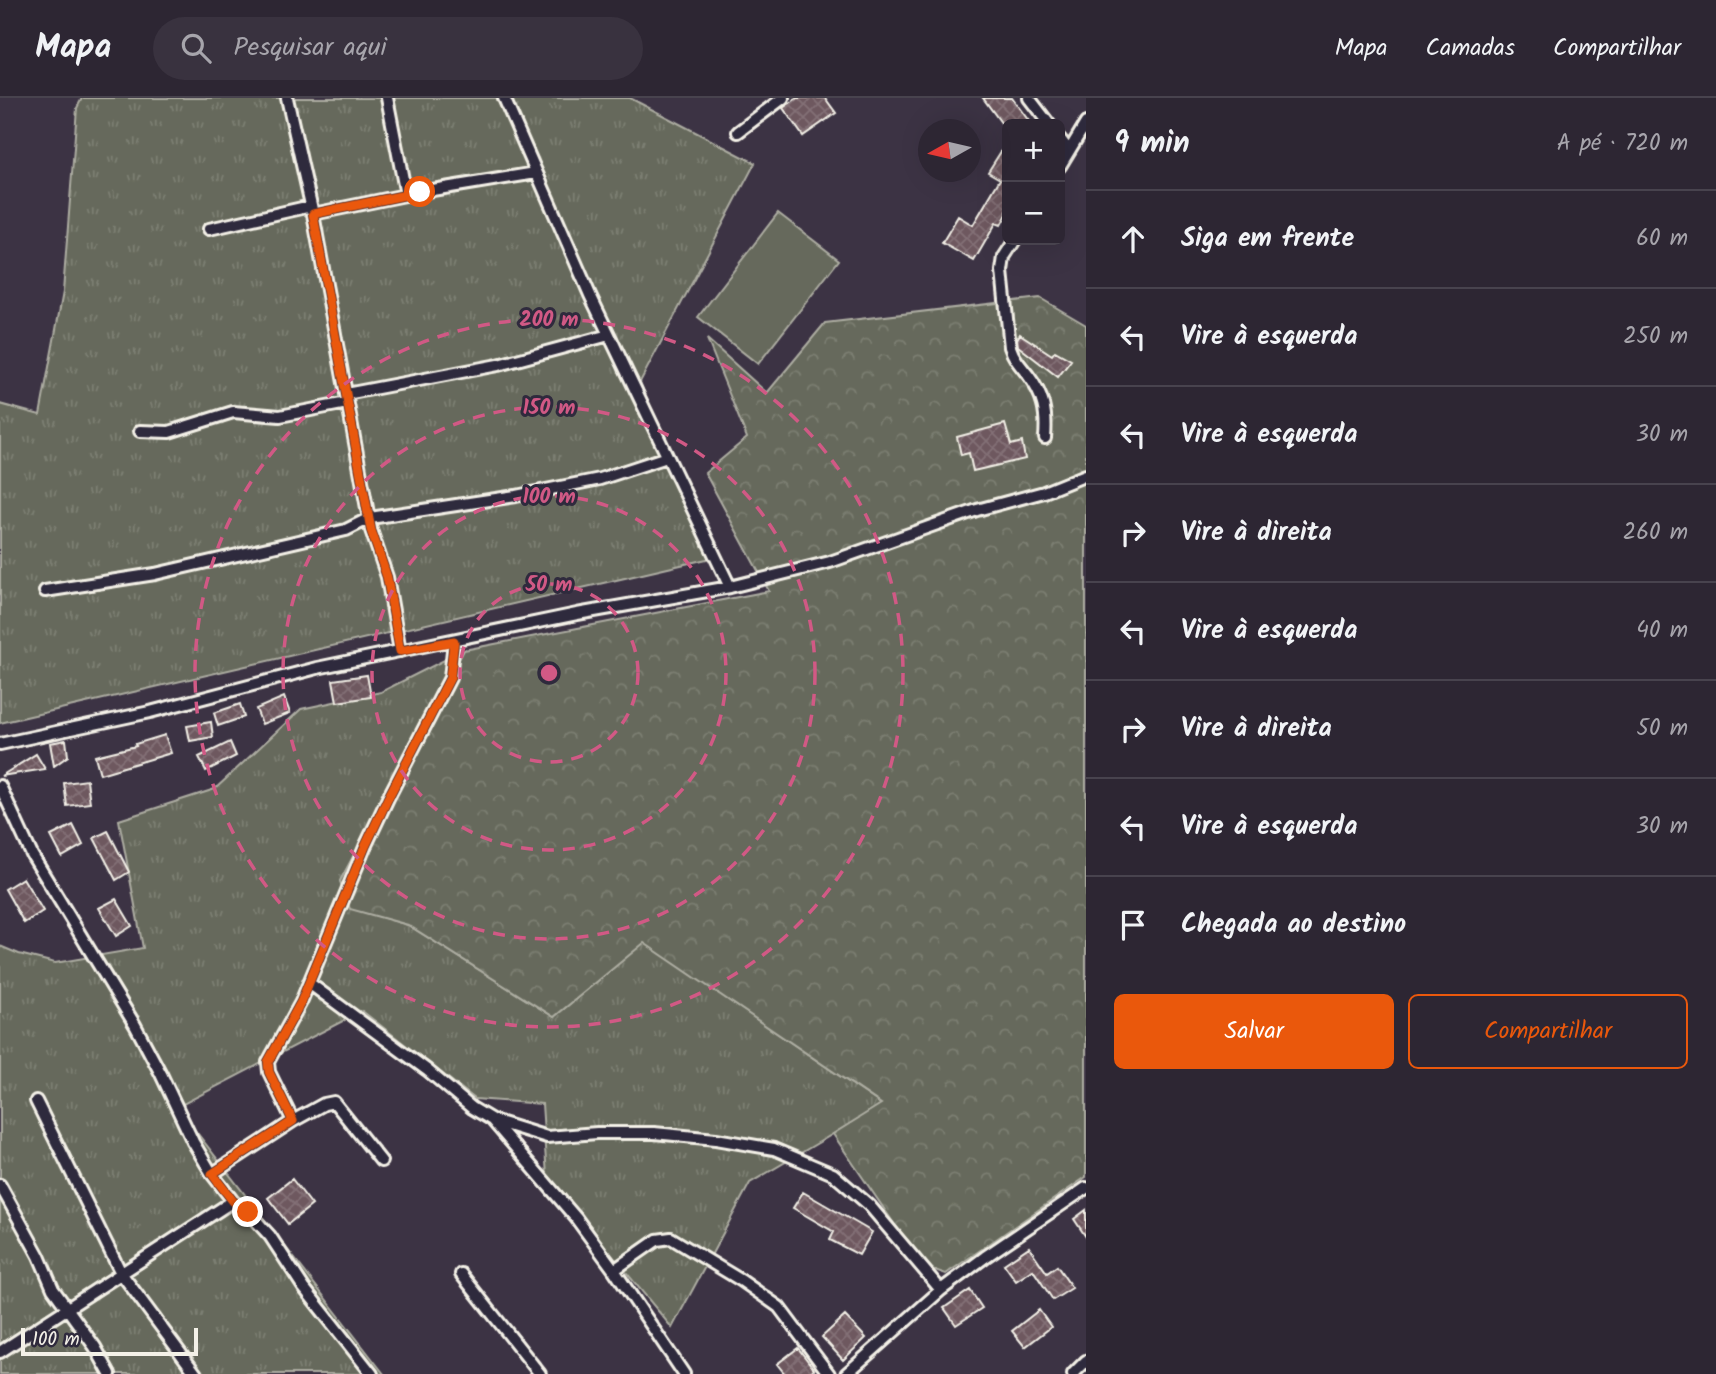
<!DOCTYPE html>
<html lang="pt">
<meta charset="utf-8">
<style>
:root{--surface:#2d2633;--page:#39323f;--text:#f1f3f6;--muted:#a7a5ac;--line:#48434e;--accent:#ea580c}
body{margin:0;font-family:Kalam,sans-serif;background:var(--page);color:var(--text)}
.controls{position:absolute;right:21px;top:21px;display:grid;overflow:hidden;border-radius:10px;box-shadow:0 7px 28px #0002}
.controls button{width:63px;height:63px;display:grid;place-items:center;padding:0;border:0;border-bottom:2px solid var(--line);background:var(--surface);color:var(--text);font:35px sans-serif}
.compass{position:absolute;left:918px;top:21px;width:63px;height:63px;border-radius:50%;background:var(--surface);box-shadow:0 7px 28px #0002;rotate:262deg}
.scale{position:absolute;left:21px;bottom:18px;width:177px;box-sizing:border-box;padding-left:7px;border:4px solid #f4f1e8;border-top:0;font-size:19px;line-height:24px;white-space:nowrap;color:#f4f1e8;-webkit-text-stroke:5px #2f2a3d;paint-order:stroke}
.stop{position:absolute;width:21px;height:21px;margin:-16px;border:5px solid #ea580c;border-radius:50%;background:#fff}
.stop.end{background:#ea580c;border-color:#fff;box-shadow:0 2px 7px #0008}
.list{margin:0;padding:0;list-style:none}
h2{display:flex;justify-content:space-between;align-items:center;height:91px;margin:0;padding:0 28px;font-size:30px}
h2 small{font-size:23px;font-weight:400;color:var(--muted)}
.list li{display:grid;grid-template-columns:46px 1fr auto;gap:21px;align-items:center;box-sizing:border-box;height:98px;padding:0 28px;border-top:2px solid var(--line)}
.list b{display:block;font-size:26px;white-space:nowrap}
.list em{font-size:23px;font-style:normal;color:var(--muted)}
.actions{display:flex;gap:14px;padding:21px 28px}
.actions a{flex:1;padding:16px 0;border:2px solid var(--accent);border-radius:10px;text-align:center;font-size:24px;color:var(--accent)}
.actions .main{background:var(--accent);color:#fff}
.icon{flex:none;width:38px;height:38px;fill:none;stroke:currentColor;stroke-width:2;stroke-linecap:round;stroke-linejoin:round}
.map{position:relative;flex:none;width:1086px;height:1276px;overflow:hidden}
header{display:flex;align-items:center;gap:42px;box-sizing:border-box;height:98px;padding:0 35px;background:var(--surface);border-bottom:2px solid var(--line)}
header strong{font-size:33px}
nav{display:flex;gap:38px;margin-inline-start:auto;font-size:24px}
.search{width:490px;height:63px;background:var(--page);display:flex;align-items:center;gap:18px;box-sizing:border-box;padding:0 24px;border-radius:38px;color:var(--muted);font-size:26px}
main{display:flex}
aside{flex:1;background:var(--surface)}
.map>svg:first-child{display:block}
</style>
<header>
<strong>Mapa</strong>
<div class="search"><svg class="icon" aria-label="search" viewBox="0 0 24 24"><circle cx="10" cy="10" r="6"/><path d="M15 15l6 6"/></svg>Pesquisar aqui</div>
<nav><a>Mapa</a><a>Camadas</a><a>Compartilhar</a></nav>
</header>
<main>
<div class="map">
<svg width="1086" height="1276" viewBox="0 0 1086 1276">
<defs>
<pattern id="grass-tufts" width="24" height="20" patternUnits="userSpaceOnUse" patternTransform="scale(1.75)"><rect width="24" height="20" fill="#66695b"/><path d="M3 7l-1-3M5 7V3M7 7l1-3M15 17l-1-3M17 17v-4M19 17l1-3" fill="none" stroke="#7c7f73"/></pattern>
<pattern id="forest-crowns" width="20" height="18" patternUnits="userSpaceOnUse" patternTransform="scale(1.75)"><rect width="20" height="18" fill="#66695b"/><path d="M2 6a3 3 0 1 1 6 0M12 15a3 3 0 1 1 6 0" fill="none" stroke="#7c7f73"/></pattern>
<pattern id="building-cross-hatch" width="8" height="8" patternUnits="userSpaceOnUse" patternTransform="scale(1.75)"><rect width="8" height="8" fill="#6e585f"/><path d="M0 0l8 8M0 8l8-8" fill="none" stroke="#837076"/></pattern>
</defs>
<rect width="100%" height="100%" fill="#3c3344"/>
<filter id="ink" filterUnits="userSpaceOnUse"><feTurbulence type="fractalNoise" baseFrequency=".0143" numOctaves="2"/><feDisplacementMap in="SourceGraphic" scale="14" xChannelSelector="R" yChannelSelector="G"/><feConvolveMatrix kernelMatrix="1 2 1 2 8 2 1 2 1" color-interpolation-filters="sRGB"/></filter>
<g filter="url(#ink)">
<path fill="url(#grass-tufts)" stroke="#adada2" stroke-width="2" d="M82 0H630L755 65 640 284 711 460 0 625V306L40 317 63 194 77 10Z
M464 552 340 783 350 810 408 827 554 919 644 844 882 1007 750 1085 672 1230 547 1078 542 1006 475 1001 362 913 177 1009 384 1276H0V848L19 856 55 865 143 850 119 722 215 691 301 611 381 594Z"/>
<path fill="url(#forest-crowns)" stroke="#adada2" stroke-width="2" d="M1040 200 1086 227V1079L946 1176 923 1168 833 1036 881 1006 644 845 554 919 408 827 350 811 340 783 464 552 769 493 705 375 747 340 707 241 767 295 825 225Z"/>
<path fill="#66695b" stroke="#adada2" stroke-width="2" d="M778 115 839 162 758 266 698 219Z"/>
<path fill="url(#building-cross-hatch)" stroke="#f4f1e8" stroke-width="2" d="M797 0H825L836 15 803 38 783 10Z
M983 0H1012L1031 26H1002Z
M1007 44V116L1001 127 996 125 974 163 942 145 958 118 973 127 1000 81 988 74Z
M1020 236 1052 257 1055 253 1071 262 1058 279 1018 248 1017 241Z
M1005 326 1011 347 1022 344 1025 361 973 373 969 355 961 357 957 339Z
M367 577 371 599 337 604 333 582Z
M284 599 290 615 262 626 256 611Z
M240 606 244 619 218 628 214 615Z
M211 624 213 639 190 643 187 628Z
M165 637 171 655 100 676 95 658 136 648 135 646Z
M66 642 68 658 54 668 50 645Z
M230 644 236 658 206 673 199 659Z
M36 656 45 671 1 678Z
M87 682 90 705 67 708 64 685Z
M73 727 83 747 62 759 51 738Z
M108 733 129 774 116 782 94 740Z
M23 780 43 813 24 825 5 791Z
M116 801 132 828 116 838 99 810Z
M292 1081 312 1107 288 1126 268 1100Z
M803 1094 872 1134 859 1157 830 1142 834 1134 793 1110Z
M1086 1112V1139L1074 1121Z
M1029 1149 1047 1175 1057 1168 1072 1190 1053 1202 1033 1172 1016 1183 1004 1166Z
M970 1192 982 1210 956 1227 944 1210Z
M1039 1212 1051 1229 1025 1249 1012 1233Z
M845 1218 866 1240 843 1262 822 1239Z
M798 1250 814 1271 808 1276H785L777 1266Z"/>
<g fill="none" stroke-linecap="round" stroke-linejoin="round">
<defs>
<path id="street" d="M287 0 313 116
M387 0 406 97
M504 0 590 197 730 489
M1029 0 1049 26
M738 34 783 0
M1060 41 1069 53
M1060 68 1086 25
M209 131 311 108
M1015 142 1004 159 1002 173 1010 249C1014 261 1020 267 1028 277 1044 298 1047 315 1045 340
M346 296 498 267 609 237
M140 333 169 334 233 314 280 318 347 305
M45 493 155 476 346 432 370 420 516 398 600 381 667 359
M400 553 387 479 371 432 313 116 420 94 536 75
M0 646 150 614 317 570 577 516 730 489 830 464 977 412 1044 394 1086 377
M0 688 32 757 135 927 161 976 193 1044 212 1076 233 1103 248 1114 270 1138 304 1190 372 1276
M309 885 427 972 472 1010 492 1022 547 1039 597 1035H654L716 1041 774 1051 833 1076 869 1107 941 1192
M36 1003 121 1175 196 1276
M492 1022 576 1120 614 1172 684 1276
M293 1023 324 1006 334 1004 381 1063
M212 1076 293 1023 269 974 268 964 301 904 365 749 388 700 450 580 454 543
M0 1087 39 1158 53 1191 95 1249 110 1276
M614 1172 657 1142 671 1140 742 1183 779 1209 829 1276
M461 1176 540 1276
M0 1254 233 1103
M846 1276 941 1192 985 1159 1086 1090
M1073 1276 1086 1263"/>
</defs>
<use href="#street" stroke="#f4f1e8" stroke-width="16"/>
<use href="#street" stroke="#2f2a3d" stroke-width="10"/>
</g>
</g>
<g fill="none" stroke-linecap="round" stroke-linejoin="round" filter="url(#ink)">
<path stroke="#ea580c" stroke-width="9" d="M248 1114 233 1103 212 1076 293 1023 269 974 268 964 301 904 365 749 388 700 450 580 454 543 400 553 387 479 371 432 313 116 420 94"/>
</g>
<g fill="none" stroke="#d15985" stroke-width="3.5" stroke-dasharray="12 9">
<circle cx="549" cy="575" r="89"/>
<circle cx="549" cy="575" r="177"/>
<circle cx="549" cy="575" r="266"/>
<circle cx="549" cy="575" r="354"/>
</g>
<circle cx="549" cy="575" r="10" fill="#d15985" stroke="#2f2a3d" stroke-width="3.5"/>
<g font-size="21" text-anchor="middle" font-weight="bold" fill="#d15985" stroke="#2f2a3d" stroke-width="6" stroke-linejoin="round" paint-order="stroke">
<text x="549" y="228">200 m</text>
<text x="549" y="316">150 m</text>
<text x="549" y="405">100 m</text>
<text x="549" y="493">50 m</text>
</g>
</svg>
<div class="controls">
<button>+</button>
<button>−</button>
</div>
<svg class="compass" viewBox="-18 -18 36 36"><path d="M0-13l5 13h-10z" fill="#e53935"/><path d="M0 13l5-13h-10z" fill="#a7a5ac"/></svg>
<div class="scale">100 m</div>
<div class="stop" style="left:420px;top:94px"></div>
<div class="stop end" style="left:248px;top:1114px"></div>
</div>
<aside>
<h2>9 min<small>A pé · 720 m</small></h2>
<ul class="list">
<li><svg class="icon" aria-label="ahead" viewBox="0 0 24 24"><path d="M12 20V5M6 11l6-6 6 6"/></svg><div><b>Siga em frente</b></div><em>60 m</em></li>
<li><svg class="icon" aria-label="left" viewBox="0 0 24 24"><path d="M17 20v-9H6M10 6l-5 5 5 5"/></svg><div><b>Vire à esquerda</b></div><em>250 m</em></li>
<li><svg class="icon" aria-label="left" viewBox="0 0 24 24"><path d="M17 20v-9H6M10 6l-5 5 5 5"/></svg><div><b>Vire à esquerda</b></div><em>30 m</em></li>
<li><svg class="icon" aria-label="right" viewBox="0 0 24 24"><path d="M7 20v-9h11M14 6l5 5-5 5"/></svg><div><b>Vire à direita</b></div><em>260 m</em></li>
<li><svg class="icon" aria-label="left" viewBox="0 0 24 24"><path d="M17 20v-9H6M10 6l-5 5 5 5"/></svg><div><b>Vire à esquerda</b></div><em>40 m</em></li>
<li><svg class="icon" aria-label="right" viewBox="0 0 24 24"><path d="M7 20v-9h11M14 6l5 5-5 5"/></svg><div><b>Vire à direita</b></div><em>50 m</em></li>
<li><svg class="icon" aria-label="left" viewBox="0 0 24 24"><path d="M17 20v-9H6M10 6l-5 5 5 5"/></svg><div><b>Vire à esquerda</b></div><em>30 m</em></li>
<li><svg class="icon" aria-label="arrive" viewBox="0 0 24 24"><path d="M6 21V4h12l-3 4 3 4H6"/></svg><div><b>Chegada ao destino</b></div></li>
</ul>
<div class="actions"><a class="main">Salvar</a><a>Compartilhar</a></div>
</aside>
</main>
